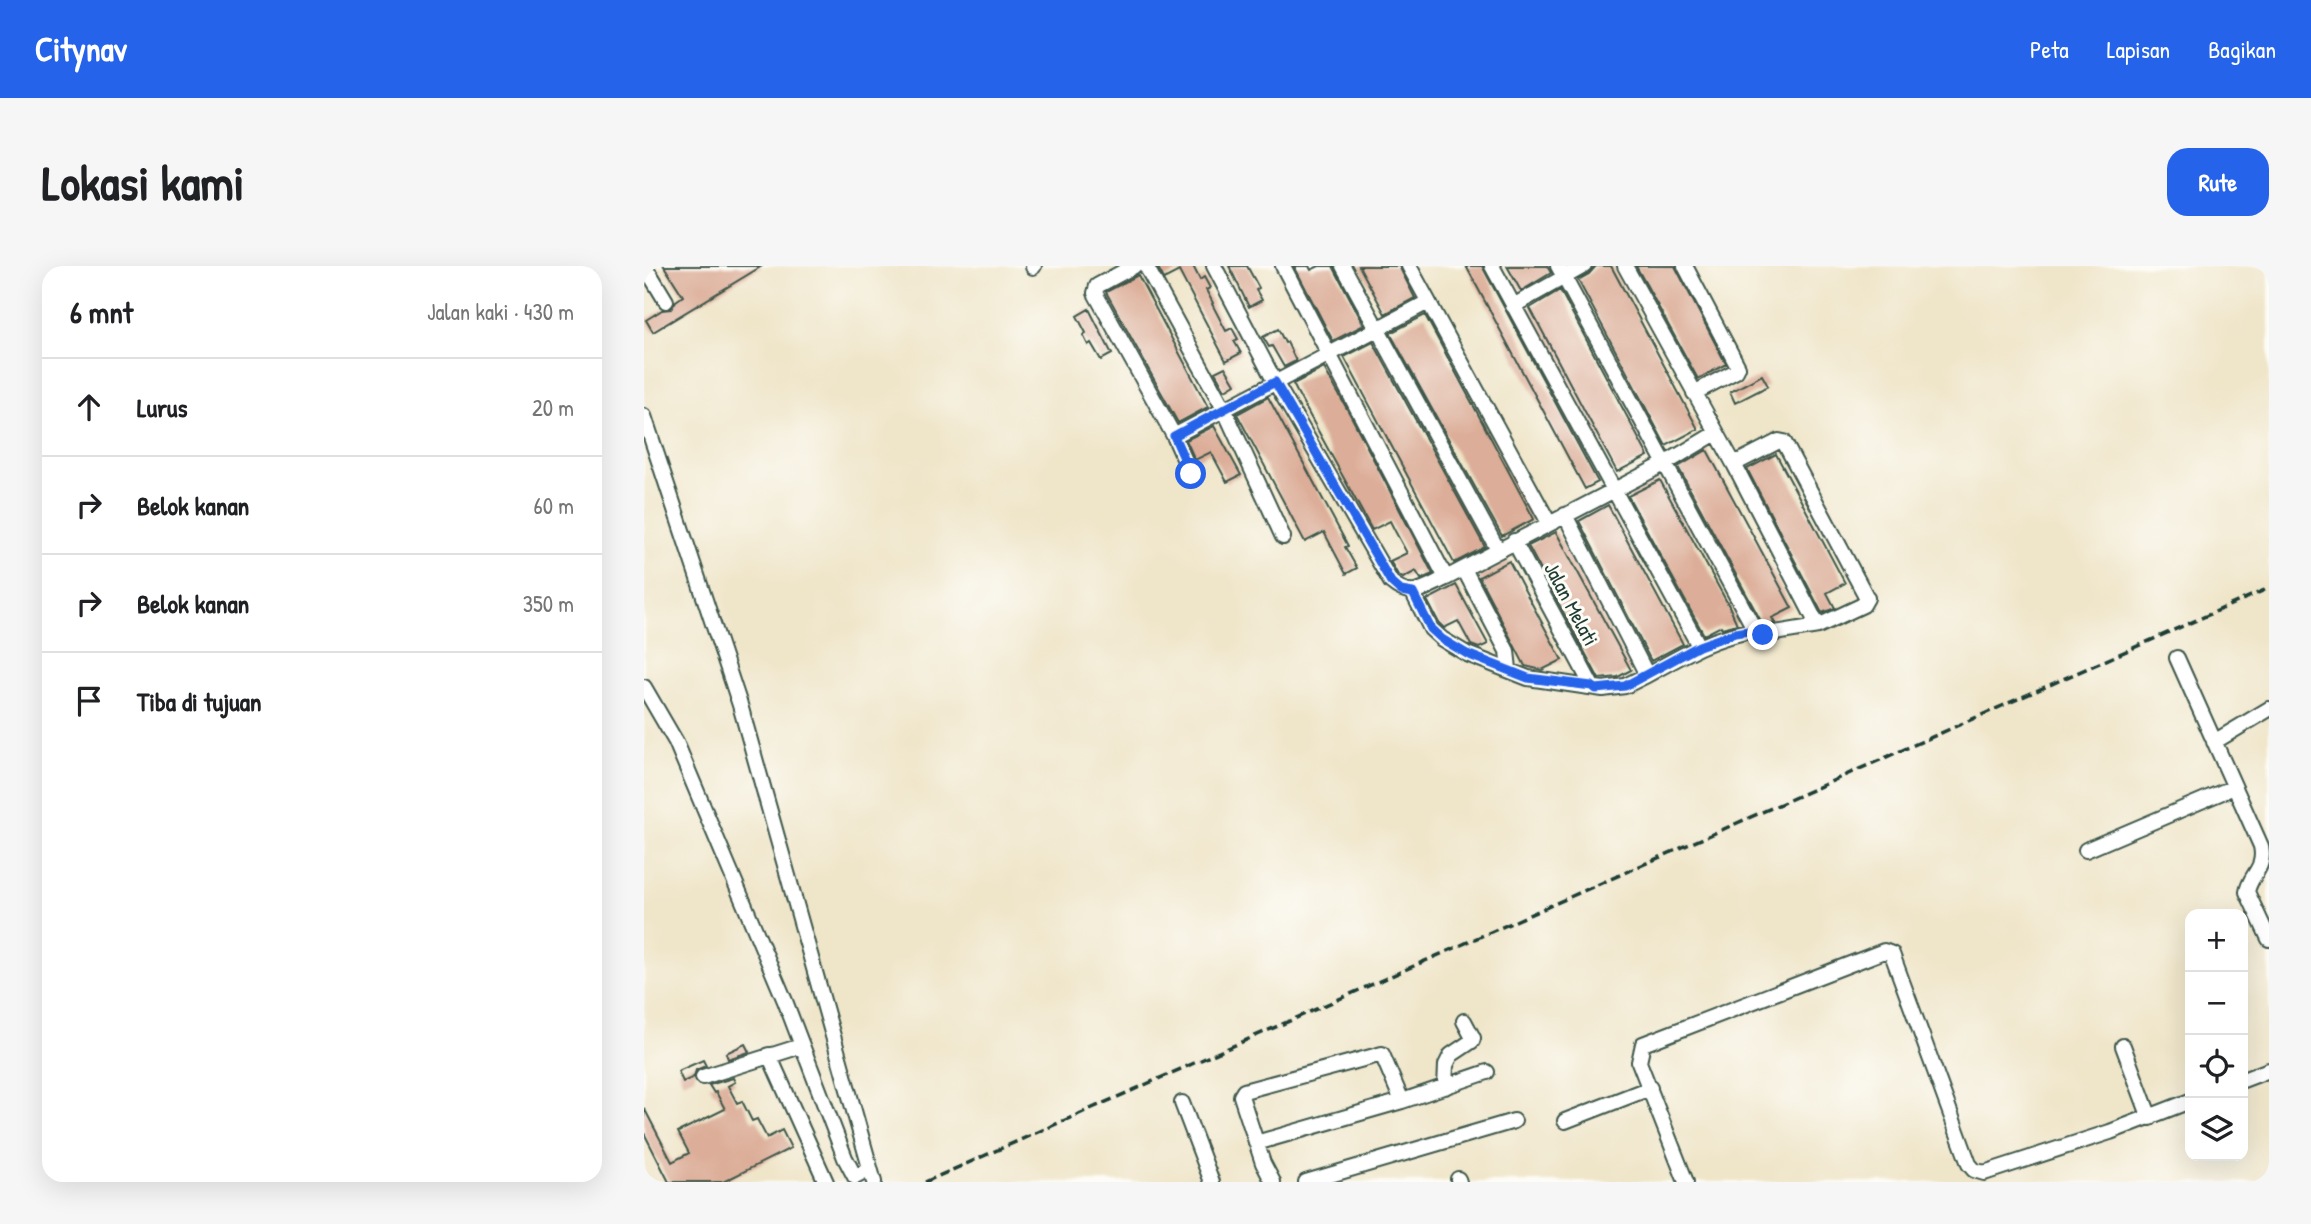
<!DOCTYPE html>
<html lang="id">
<meta charset="utf-8">
<style>
:root{--surface:#fff;--page:#f6f6f6;--text:#202124;--muted:#757577;--line:#e0e0e0;--accent:#2563eb}
body{margin:0;font-family:"Patrick Hand",sans-serif;background:var(--page);color:var(--text)}
.controls{position:absolute;right:21px;bottom:21px;display:grid;overflow:hidden;border-radius:14px;box-shadow:0 7px 28px #0002}
.controls button{width:63px;height:63px;display:grid;place-items:center;padding:0;border:0;border-bottom:2px solid var(--line);background:var(--surface);color:var(--text);font:35px sans-serif}
.stop{position:absolute;width:21px;height:21px;margin:-16px;border:5px solid #2563eb;border-radius:50%;background:#fff}
.stop.end{background:#2563eb;border-color:#fff;box-shadow:0 2px 7px #0008}
.list{margin:0;padding:0;list-style:none}
h2{display:flex;justify-content:space-between;align-items:center;height:91px;margin:0;padding:0 28px;font-size:30px}
h2 small{font-size:23px;font-weight:400;color:var(--muted)}
.list li{display:grid;grid-template-columns:46px 1fr auto;gap:21px;align-items:center;box-sizing:border-box;height:98px;padding:0 28px;border-top:2px solid var(--line)}
.list b{display:block;font-size:26px;white-space:nowrap}
.list em{font-size:23px;font-style:normal;color:var(--muted)}
.icon{flex:none;width:38px;height:38px;fill:none;stroke:currentColor;stroke-width:2;stroke-linecap:round;stroke-linejoin:round}
.map{position:relative;flex:none;width:1625px;height:916px;overflow:hidden;border-radius:21px}
header{display:flex;align-items:center;gap:42px;box-sizing:border-box;height:98px;padding:0 35px;background:var(--accent);color:#fff}
header strong{font-size:33px}
nav{display:flex;gap:38px;margin-inline-start:auto;font-size:24px}
.intro{display:flex;align-items:center;justify-content:space-between;box-sizing:border-box;height:168px;padding:0 42px}
h1{margin:0;font-size:49px}
.button{padding:18px 32px;border-radius:21px;background:var(--accent);color:#fff;font-size:24px;font-weight:700}
main{display:flex;gap:42px;padding:0 42px}
aside{flex:1;background:var(--surface);border-radius:21px;box-shadow:0 7px 28px #0002}
.map>svg:first-child{display:block}
</style>
<header>
<strong>Citynav</strong>
<nav><a>Peta</a><a>Lapisan</a><a>Bagikan</a></nav>
</header>
<div class="intro"><h1>Lokasi kami</h1><a class="button">Rute</a></div>
<main>
<aside>
<h2>6 mnt<small>Jalan kaki · 430 m</small></h2>
<ul class="list">
<li><svg class="icon" aria-label="ahead" viewBox="0 0 24 24"><path d="M12 20V5M6 11l6-6 6 6"/></svg><div><b>Lurus</b></div><em>20 m</em></li>
<li><svg class="icon" aria-label="right" viewBox="0 0 24 24"><path d="M7 20v-9h11M14 6l5 5-5 5"/></svg><div><b>Belok kanan</b></div><em>60 m</em></li>
<li><svg class="icon" aria-label="right" viewBox="0 0 24 24"><path d="M7 20v-9h11M14 6l5 5-5 5"/></svg><div><b>Belok kanan</b></div><em>350 m</em></li>
<li><svg class="icon" aria-label="arrive" viewBox="0 0 24 24"><path d="M6 21V4h12l-3 4 3 4H6"/></svg><div><b>Tiba di tujuan</b></div></li>
</ul>
</aside>
<div class="map">
<svg width="1625" height="916" viewBox="0 0 1625 916">
<rect width="100%" height="100%" fill="#fdfcf7"/>
<filter id="ink" filterUnits="userSpaceOnUse"><feTurbulence type="fractalNoise" baseFrequency=".0143" numOctaves="2"/><feDisplacementMap in="SourceGraphic" scale="14" xChannelSelector="R" yChannelSelector="G"/><feConvolveMatrix kernelMatrix="1 2 1 2 8 2 1 2 1" color-interpolation-filters="sRGB"/></filter>
<filter id="wash" filterUnits="userSpaceOnUse"><feTurbulence type="fractalNoise" baseFrequency=".00686" numOctaves="4" result="noise"/><feDisplacementMap in="SourceGraphic" scale="28" xChannelSelector="R" yChannelSelector="G"/><feGaussianBlur stdDeviation="1.57" result="paint"/><feColorMatrix in="noise" values="0 0 0 0 0 0 0 0 0 0 0 0 0 0 0 0 0 1.4 0 .05"/><feComposite in="paint" operator="in"/></filter>
<g filter="url(#wash)">
<rect width="100%" height="100%" fill="#efe5c9"/>
<g id="blocks">
<path fill="#dcad98" d="M20 0H118L9 66 2 54 18 44 27 43 32 35 39 30Z
M513 0H549L556 14 560 11 566 22 562 24 569 37 568 38 582 65 588 62 594 73 590 75 597 87 582 95 535 5 520 13Z
M585 0H603L615 22 612 24 618 34 605 41Z
M650 0H665L667 4 675 0H689L720 59 689 75Z
M715 0H755L771 32 741 48Z
M822 0H838L954 216 941 223Z
M863 0H903L907 7 877 25Z
M952 0H967L1054 163 1022 180 934 14 945 8Z
M992 0H1031L1082 98 1054 113Z
M494 9 564 141 534 157 462 26Z
M916 24 1004 190 973 206 886 42Z
M445 43 468 88 457 94 447 77 444 79 439 69 442 67 433 50Z
M781 49 890 253 858 270 746 67Z
M634 63 641 77 643 76 652 95 640 101 628 80 625 81 619 71Z
M729 76 841 281 810 297 700 91Z
M581 101 591 118 581 124 571 106Z
M680 102 707 150 789 308 777 313 772 305 759 312 754 309 746 295 763 287 751 265 746 255 728 264 653 126 649 118Z
M1118 109 1124 120 1091 137 1086 126Z
M624 131 704 280 701 281 713 302 702 308 680 266 661 276 593 148Z
M570 160 597 209 583 216 567 186 551 194 542 174Z
M1063 184 1148 342 1128 352 1131 357 1121 359 1118 357 1034 201Z
M1132 188 1201 317 1183 327 1191 342 1178 347 1103 203Z
M1016 214 1085 340 1093 358 1078 362 1077 360 1060 369 984 230Z
M964 239 1039 378 1007 395 935 255Z
M912 266 987 404 974 411 955 413 884 280Z
M865 295 918 394 898 404 881 400 835 311Z
M812 319 844 378 835 382 827 379 814 355 800 362 795 357 783 334Z
M101 778 105 786 84 793 82 787Z
M59 794 62 800 52 804 50 811 39 816 34 805Z
M89 812 91 816 84 820 93 837 98 835 108 855 113 853 123 872 138 864 147 882 79 916H25L0 867V842L28 896 45 887 34 866 81 843 72 826 70 827 65 819Z"/>
</g>
</g>
<g filter="url(#ink)">
<use href="#blocks" fill-opacity="0" stroke="#3e564a" stroke-width="2"/>
<g fill="none" stroke-linecap="round" stroke-linejoin="round">
<defs>
<path id="minor" d="M490 0 453 20 451 27 530 170 784 36
M502 0 580 143 639 271
M570 0 631 116 747 316C768 334 780 322 802 312L1022 197 1072 167
M639 0 802 312
M699 0 854 284
M765 0 905 257
M848 0 1055 380
M914 0 1111 364
M981 0 1090 198 1174 360
M1041 0 1094 101 1092 105 1050 127
M389 1 390 0
M0 3 7 10 22 35
M869 40 940 0
M0 150 96 439 230 916
M530 170 547 208
M921 249 1003 409C1039 389 1068 371 1111 364L1119 369 1174 360 1219 339 1223 332 1140 176 1135 175 1090 198
M870 275 948 420
M820 303 863 385 865 403
M769 327 787 363 798 373 823 388 884 412 959 423 981 420 1003 409
M1533 392 1617 580C1622 603 1606 608 1603 626L1625 673
M0 421 32 476 141 735 201 892 211 911 226 903
M1570 476 1625 443
M1442 584 1590 521
M1479 780 1506 852
M125 789 182 916
M59 811 157 780
M1599 814 1625 804
M801 821 802 799 807 789 828 775 829 772 820 755
M538 837 568 916
M921 855 1006 822
M612 877 758 835 843 806
M814 913 815 916
M629 916 619 897 597 830 600 825 738 788 758 835
M662 916 870 855
M1042 916 995 796 999 778 1240 685 1248 688 1325 898 1330 904 1340 907 1466 866 1546 835"/>
</defs>
<use href="#minor" stroke="#3e564a" stroke-width="18"/>
<use href="#minor" stroke="#fff" stroke-width="14"/>
<path stroke="#1f3d34" stroke-width="3.5" stroke-dasharray="10 5" stroke-linecap="butt" d="M281 916 1625 322"/>
</g>
</g>
<g fill="none" stroke-linecap="round" stroke-linejoin="round" filter="url(#ink)">
<path stroke="#2563eb" stroke-width="9" d="M547 208 530 170 631 116 747 316 757 325 769 327 787 363 798 373 823 388 884 412 948 420 952 423 981 420 1055 380 1091 367 1111 364 1119 369"/>
</g>
<g text-anchor="middle" stroke-width="6" stroke-linejoin="round" paint-order="stroke">
<g font-size="21" fill="#1f3d34" stroke="#fdfcf7">
<text transform="translate(927 338) rotate(62)" y="7">Jalan Melati</text>
</g>
</g>
</svg>
<div class="controls">
<button>+</button>
<button>−</button>
<button><svg class="icon" aria-label="locate" viewBox="0 0 24 24"><circle cx="12" cy="12" r="6"/><path d="M12 2v4M12 18v4M2 12h4M18 12h4"/></svg></button>
<button><svg class="icon" aria-label="layers" viewBox="0 0 24 24"><path d="M12 4l9 5-9 5-9-5zM3 14l9 5 9-5"/></svg></button>
</div>
<div class="stop" style="left:547px;top:208px"></div>
<div class="stop end" style="left:1119px;top:369px"></div>
</div>
</main>
